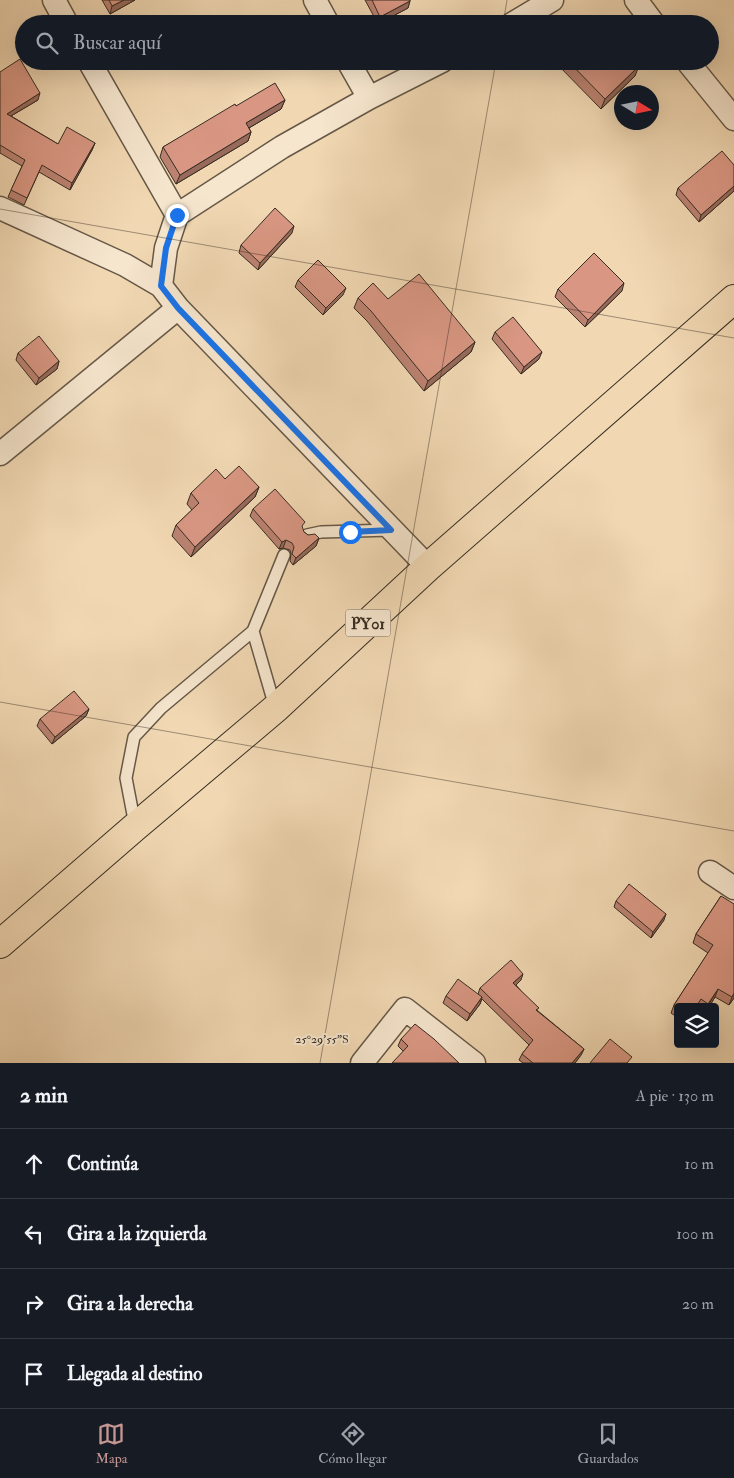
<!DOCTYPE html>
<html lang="es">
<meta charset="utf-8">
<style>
:root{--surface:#171b24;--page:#20242c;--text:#f1f3f6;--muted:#9ea1a6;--line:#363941;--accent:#c59692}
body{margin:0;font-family:"IM FELL Double Pica",serif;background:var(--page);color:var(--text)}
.controls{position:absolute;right:15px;bottom:15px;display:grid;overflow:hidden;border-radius:5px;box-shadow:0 5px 20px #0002}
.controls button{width:45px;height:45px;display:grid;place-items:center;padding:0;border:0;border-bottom:1px solid var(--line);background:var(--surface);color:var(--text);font:25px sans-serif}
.compass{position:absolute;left:614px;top:85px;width:45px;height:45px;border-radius:50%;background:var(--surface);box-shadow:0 5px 20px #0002;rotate:100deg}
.stop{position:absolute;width:15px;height:15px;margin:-11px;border:4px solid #1a73e8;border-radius:50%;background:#fff}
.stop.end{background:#1a73e8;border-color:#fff;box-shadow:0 1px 5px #0008}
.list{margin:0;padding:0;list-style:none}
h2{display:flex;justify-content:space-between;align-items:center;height:65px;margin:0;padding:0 20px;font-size:21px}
h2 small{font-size:16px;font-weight:400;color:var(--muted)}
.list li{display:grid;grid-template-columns:32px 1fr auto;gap:15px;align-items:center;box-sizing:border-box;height:70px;padding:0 20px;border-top:1px solid var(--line)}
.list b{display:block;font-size:19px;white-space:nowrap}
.list em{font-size:16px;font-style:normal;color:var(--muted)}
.icon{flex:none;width:28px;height:28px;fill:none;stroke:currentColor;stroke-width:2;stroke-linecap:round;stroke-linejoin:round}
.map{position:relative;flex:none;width:734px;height:1063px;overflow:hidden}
.search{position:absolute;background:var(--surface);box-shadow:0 5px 20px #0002;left:15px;right:15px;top:15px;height:55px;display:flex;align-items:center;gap:12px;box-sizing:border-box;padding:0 18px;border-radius:28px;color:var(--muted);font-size:19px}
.sheet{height:345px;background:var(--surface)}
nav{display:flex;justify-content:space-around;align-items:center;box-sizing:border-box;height:70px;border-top:1px solid var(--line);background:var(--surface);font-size:14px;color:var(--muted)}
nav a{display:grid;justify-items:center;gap:2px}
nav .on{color:var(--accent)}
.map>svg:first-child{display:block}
</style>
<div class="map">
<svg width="734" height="1063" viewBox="0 0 734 1063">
<rect width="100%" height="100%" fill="#f1d8b3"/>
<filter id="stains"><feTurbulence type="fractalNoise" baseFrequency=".004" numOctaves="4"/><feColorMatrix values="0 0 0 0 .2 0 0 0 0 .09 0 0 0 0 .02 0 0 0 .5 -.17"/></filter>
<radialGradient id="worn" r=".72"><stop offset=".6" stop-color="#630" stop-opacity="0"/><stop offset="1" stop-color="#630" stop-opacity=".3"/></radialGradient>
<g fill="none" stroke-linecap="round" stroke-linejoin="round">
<defs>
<path id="service" d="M307 535 321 532 391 530
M253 631 275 707
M135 825 126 778 134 737 161 708 253 631 284 555"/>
<path id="minor" d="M54 0 67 24
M315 0 328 24
M636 0 654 24
M512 24 552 0
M89 61 177 215
M348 61 369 98
M687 61 734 119
M0 208 125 265 161 286
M0 454 178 308
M428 567 178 308 161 286 166 248 177 215 282 147 369 98 442 61
M710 872 734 888
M362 1063 405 1009 474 1063"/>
<path id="trunk" d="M0 944 135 827 276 708 428 567 734 299"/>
</defs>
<use href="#service" stroke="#665847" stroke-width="14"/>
<use href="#minor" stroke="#665847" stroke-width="25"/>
<use href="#trunk" stroke="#372d23" stroke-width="30"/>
<use href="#service" stroke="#f6e6ce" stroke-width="11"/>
<use href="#minor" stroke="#f6e6ce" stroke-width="22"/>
<use href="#trunk" stroke="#f1d8b3" stroke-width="28"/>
</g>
<path fill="#bb8271" stroke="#372d23" d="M102 0H135L110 14Z
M365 0H410L408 8 378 24Z
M554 61H635V76L601 109Z
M0 72 38 100 11 116 58 144 95 143 92 150 70 190 39 172 24 205 8 197 22 166 0 153Z
M285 100 281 109 249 128 251 132 248 141 176 184 160 157 163 147 236 106Z
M734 165V191L699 222 676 195 678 188Z
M292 233 258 270 239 253 241 245Z
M298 280 343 295 323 315 295 287Z
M558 289 622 291 585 327 555 297Z
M358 298 475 342 471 352 424 391 367 321 354 308Z
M495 332 539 359 521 374 492 339Z
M18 353 59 361 57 369 36 385 16 360Z
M225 479 259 487 255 497 191 557 172 536 176 525 192 510 187 504 191 493Z
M253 509 304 532 308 535 319 538 316 546 293 565 290 561 291 554 290 550 283 548 279 549 250 516Z
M89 709 86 716 52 744 37 726 40 719Z
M721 896 734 998 729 1005 715 997 709 1007H678V1018L671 1013 674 1005 708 953 693 943 696 934Z
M616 901 664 920 651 938 614 907Z
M521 980 516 985 538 1011 584 1049 581 1055 575 1063H523L519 1060 522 1054 529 1045 482 999 480 1004 467 1021 443 1003 446 996 478 994 480 988Z
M401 1039 459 1063 403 1051 398 1046Z"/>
<path fill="#986a5c" stroke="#372d23" d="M124 0H135L110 14 112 6Z
M410 1 408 8 378 24 380 17Z
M639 66 635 76 601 109 605 99Z
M40 93 38 100 4 120 7 114Z
M285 100 281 109 242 132 246 123Z
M251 132 248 141 176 184 180 175Z
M95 143 92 150 70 190 72 183Z
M734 186V191L699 222 701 215Z
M294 226 292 233 258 270 260 263Z
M624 283 622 291 585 327 588 320Z
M346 288 343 295 323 315 326 308Z
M475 342 471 352 424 391 428 381Z
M542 352 539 359 521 374 524 367Z
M59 361 57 369 36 385 39 378Z
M259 487 255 497 191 557 195 547Z
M319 538 316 546 293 565 296 558Z
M286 540 283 548 279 549 282 542Z
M89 709 86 716 52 744 55 737Z
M666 914 664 920 651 938 653 932Z
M523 974 521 980 511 990 513 983Z
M718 989 715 997 709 1007H707Z
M734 993V998L729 1005 732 997Z
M482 997 480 1004 467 1021 470 1014Z
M584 1049 581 1055 575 1063H572Z"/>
<path fill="#d99783" stroke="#372d23" d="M109 0H124L112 6Z
M372 0H410V1L380 17Z
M592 16 599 24H584Z
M20 59 40 93 7 114 58 144 67 127 95 143 72 183 42 165 27 198 11 190 25 160 0 145V72Z
M568 61H635L639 66 605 99Z
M275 83 285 100 246 123 251 132 180 175 163 147 235 104 236 106Z
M722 151 734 165V186L701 215 678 188Z
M275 208 294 226 260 263 241 245Z
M594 253 624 283 588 320 558 289Z
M318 260 346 288 326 308 298 280Z
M419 274 475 342 428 381 371 311 358 298 373 283 388 299Z
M513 317 542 352 524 367 495 332Z
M39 336 59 361 39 378 18 353Z
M239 466 259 487 195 547 176 525 199 503 191 493 216 469 225 479Z
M275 489 305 522 302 526 304 532 308 535 315 534 319 538 296 558 292 554 294 547 292 543 286 540 282 542 253 509Z
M74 691 89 709 55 737 40 719Z
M629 884 666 914 653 932 616 901Z
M721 896 734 904V993L732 997 718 989 708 1004 701 999 696 1007H678L674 1005 713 945 696 934Z
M511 960 523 974 513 983 539 1008 536 1010 584 1049 572 1063H533L522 1054 533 1040 480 988Z
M458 979 482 997 470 1014 446 996Z
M415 1024 434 1039 459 1063H392L408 1046 401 1039Z
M610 1039 632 1057 627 1063H590Z"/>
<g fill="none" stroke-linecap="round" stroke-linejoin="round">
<path stroke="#1a73e8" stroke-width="6" d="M177 215 166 248 161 286 178 308 391 530 350 532"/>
</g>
<path fill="none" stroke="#372d23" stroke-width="1" stroke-opacity="0.45" d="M503 24 507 0M0 209 734 338M0 702 734 831M320 1063 496 61"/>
<g text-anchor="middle" stroke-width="4" stroke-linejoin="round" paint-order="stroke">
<rect fill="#f6e6ce" stroke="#706456" stroke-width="1" x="345.5" y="609.5" width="45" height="27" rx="4"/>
<g font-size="16" font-weight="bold" fill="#372d23">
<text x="368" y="629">PY01</text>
</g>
</g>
<g font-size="12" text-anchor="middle" fill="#372d23" stroke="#f6e6ce" stroke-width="4" stroke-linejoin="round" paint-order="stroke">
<text x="322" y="1043">25°29'55"S</text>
</g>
<rect width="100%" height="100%" filter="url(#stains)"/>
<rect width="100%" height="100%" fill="url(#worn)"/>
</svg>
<div class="controls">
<button><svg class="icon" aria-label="layers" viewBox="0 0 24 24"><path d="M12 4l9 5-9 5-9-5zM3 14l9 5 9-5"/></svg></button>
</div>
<svg class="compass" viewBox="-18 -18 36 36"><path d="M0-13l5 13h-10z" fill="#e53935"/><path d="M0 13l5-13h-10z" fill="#9ea1a6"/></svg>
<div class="stop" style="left:350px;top:532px"></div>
<div class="stop end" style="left:177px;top:215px"></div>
<div class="search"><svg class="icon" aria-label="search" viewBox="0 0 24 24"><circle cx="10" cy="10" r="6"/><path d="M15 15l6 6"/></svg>Buscar aquí</div>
</div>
<section class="sheet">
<h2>2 min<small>A pie · 130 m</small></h2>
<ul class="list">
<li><svg class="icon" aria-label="ahead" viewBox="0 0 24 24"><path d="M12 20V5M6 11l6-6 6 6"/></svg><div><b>Continúa</b></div><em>10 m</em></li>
<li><svg class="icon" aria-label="left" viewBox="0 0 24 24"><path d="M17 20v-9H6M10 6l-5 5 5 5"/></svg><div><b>Gira a la izquierda</b></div><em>100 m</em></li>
<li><svg class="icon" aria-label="right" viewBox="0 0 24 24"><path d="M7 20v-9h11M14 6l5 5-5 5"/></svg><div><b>Gira a la derecha</b></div><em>20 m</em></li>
<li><svg class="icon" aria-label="arrive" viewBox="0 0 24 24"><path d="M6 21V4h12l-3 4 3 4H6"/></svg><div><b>Llegada al destino</b></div></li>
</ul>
</section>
<nav>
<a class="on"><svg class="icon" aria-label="map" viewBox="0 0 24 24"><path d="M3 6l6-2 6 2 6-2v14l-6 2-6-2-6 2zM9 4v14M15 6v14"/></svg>Mapa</a>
<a><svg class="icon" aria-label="directions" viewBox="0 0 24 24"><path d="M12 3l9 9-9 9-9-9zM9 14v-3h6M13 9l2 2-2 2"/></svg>Cómo llegar</a>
<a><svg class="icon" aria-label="saved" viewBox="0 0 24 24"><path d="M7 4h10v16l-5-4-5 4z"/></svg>Guardados</a>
</nav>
